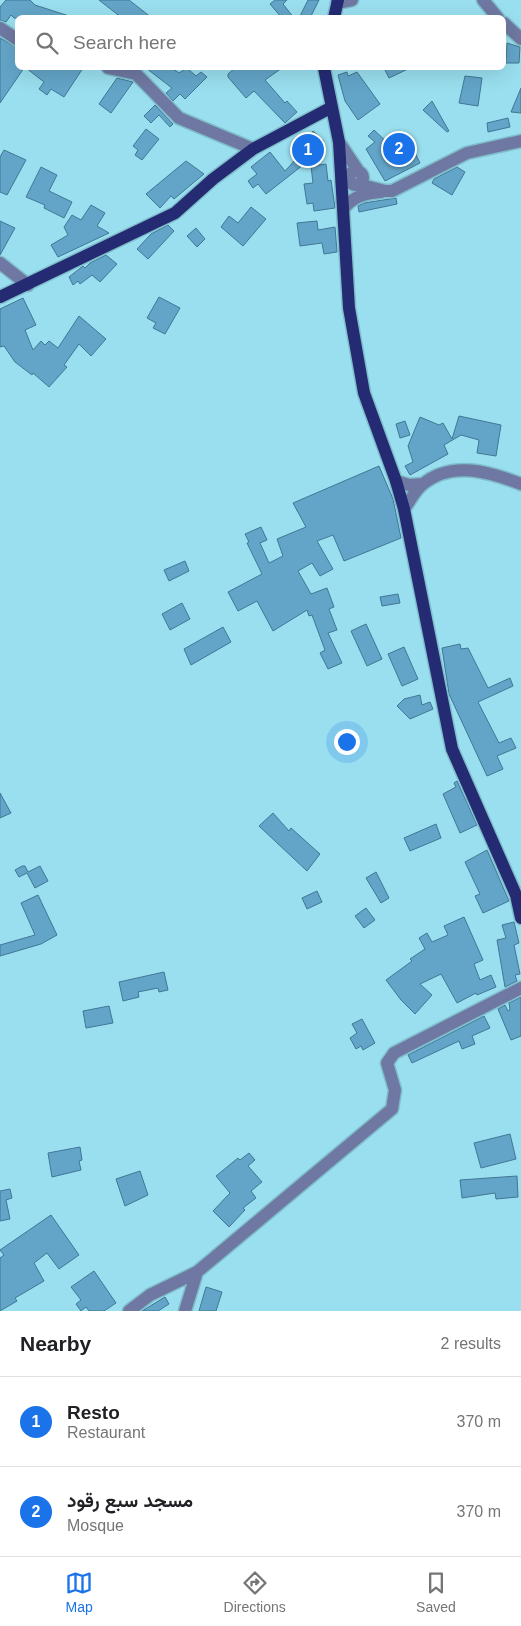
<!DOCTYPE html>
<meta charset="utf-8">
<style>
:root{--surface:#fff;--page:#f6f6f6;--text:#202124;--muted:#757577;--line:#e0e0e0;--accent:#1a73e8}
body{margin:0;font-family:Helvetica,Vazirmatn,sans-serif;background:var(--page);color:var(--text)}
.you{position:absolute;left:346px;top:741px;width:18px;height:18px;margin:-12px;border:4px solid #fff;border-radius:50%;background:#1a73e8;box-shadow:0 0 0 8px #1a73e833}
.badge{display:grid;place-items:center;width:32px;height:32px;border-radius:50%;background:var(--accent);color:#fff;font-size:16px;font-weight:700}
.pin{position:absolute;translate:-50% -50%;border:2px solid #fff;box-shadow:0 1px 5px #0006}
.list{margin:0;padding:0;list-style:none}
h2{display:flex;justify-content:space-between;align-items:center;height:65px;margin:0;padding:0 20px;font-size:21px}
h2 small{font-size:16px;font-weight:400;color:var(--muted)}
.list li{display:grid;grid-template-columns:32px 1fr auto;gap:15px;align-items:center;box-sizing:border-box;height:90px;padding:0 20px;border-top:1px solid var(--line)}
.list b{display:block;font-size:19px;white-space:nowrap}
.list p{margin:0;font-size:16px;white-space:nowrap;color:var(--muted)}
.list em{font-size:16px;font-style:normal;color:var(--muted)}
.icon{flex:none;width:28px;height:28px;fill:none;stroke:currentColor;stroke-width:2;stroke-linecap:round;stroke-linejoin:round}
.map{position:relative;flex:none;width:521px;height:1311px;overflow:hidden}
.search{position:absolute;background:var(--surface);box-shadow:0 5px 20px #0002;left:15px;right:15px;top:15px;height:55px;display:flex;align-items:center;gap:12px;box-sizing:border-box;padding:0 18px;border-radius:8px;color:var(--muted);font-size:19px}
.sheet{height:245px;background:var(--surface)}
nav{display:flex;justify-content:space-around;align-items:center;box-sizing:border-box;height:70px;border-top:1px solid var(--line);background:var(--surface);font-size:14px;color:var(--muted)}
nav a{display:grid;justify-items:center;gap:2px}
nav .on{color:var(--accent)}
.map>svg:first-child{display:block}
</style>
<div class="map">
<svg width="521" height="1311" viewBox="0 0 521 1311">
<rect width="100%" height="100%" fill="#9adfef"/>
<path fill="#63a5c8" stroke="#417794" d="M6 0H30L35 5 69 16 68 18H14L11 15 6 22 0 20V7Z
M99 0H129L152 18H122Z
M275 0H287L283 4 294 18H282L270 4Z
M308 0H319L310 18H299Z
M0 38 18 48V68H24L0 103Z
M507 43 520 47 519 63H506Z
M26 68H83L64 97 51 89 47 95 39 89 44 82Z
M146 68H172L179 73 187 68 196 76 201 72 207 77 185 99 180 94 173 101 166 93 172 88Z
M235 68H282L265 80 285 103 287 101 297 112 285 123 254 91 246 98 228 77V74Z
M384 68H410L389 78Z
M347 72 348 76 357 72 380 104 358 120 345 101 338 75Z
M465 76 482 78 478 106 459 103Z
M117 78 133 82 111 113 99 104Z
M521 88V113L511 112Z
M432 101 449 131 447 132 423 110Z
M155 105 173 124 170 127 159 115 151 123 144 116Z
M508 118 510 127 488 132 487 123Z
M146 129 159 139 142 160 135 155 138 150 133 146Z
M374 130 389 144 398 137 405 146 410 143 420 163 385 181 366 149 375 142 368 136Z
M313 131 324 141 303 165 266 194 258 184 253 188 248 181 257 174 251 167 270 152 285 171 297 158 294 152Z
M4 150 26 160 7 195 0 192V157Z
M186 161 204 174 174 199 171 196 160 208 146 194Z
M326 164 328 181 331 180 335 208 314 211 313 203 307 204 304 184 313 183 311 166Z
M41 167 57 175 49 191 72 202 64 218 44 208 45 205 26 197Z
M457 167 465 172 452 195 432 183 434 179Z
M396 198 397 204 359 212 358 206 364 203Z
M91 205 105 213 97 226 109 233 58 257 51 245 68 235 64 227 72 215 81 220Z
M251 207 266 219 243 246 221 227 229 216 238 223Z
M0 221 15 228 0 255Z
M317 221 318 230 335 227 337 252 324 254 322 243 300 246 297 223Z
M168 225 174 231 148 259 137 249 151 234Z
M196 228 205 239 197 247 187 236Z
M106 255 117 264 100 282 92 275 80 284 78 281 73 285 69 277 83 266 85 268 90 263Z
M159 297 180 308 165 334 153 328 156 323 147 318Z
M23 298 36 325 25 330 33 350 41 341 45 345 49 341 58 348 79 316 106 339 91 356 79 344 64 365 67 367 49 387 33 373 32 375 15 362 4 346 0 347V309Z
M459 416 501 425 496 456 477 453 479 440 461 435 444 445 448 454 410 475 405 466 413 462 408 446 420 417 439 425 443 423 452 439Z
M405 421 410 435 400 438 396 424Z
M379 466 393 499 401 538 344 561 333 535 317 541 333 569 320 576 312 563 298 571 311 594 327 588 334 607 329 609 337 630 328 633 342 663 328 669 320 653 325 650 312 615 309 616 307 610 273 631 257 601 238 611 228 592 262 574 247 543 249 542 245 534 261 527 267 540 260 543 269 563 283 556 277 539 306 527 293 503Z
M185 561 189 571 169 581 164 570Z
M398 594 400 603 382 606 380 597Z
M182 603 190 619 170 630 162 614Z
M366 624 382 659 367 666 351 631Z
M223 627 231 642 191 665 184 649Z
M460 644 461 649 468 648 488 688 510 678 513 686 478 702 499 743 511 738 516 748 497 756 503 769 487 776 449 694 442 648Z
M404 647 418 679 402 686 388 654Z
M420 695 422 705 430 702 433 709 410 719 397 706 404 699Z
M457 781 477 825 460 833 443 794 456 787 454 783Z
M0 793 11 813 0 818Z
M273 813 289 831 291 828 320 854 307 871 259 826Z
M436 824 441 838 410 851 404 838Z
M487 850 509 901 483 913 475 896 480 894 465 862Z
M22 866H25L28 872 40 866 48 881 35 888 27 873 19 877 15 870Z
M376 872 389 898 381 903 366 878Z
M317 891 322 902 307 909 302 898Z
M38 895 57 935 41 944 0 956V945L35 935 21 903Z
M366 908 375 920 364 928 355 916Z
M464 917 483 960 474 964 480 980 491 975 496 987 477 995 476 993 457 1003 441 974 420 984 432 995 415 1014 401 1000 386 980 412 961 410 959 425 949 419 938 427 933 432 942 448 935 444 926Z
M514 922 519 943 514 945 520 974 515 975 517 981 505 987 497 940 506 938 502 925Z
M164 972 168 990 159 992 158 988 138 992 139 997 123 1001 119 982Z
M521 997V1036L511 1040 498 1009 505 1005 508 1011 510 1010 509 1003Z
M109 1006 113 1023 86 1028 83 1011Z
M484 1016 490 1028 472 1036 475 1044 462 1049 459 1041 412 1063 408 1055Z
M362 1019 375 1043 363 1050 361 1046 356 1049 350 1038 357 1033 352 1024Z
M510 1134 516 1159 481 1168 474 1143Z
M80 1147 82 1160 79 1161 81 1170 52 1177 48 1153Z
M249 1153 255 1160 248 1166 262 1182 251 1191 256 1198 243 1208 245 1210 229 1227 213 1211 230 1193 216 1176 238 1158 240 1160Z
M140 1171 148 1195 125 1206 116 1179Z
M517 1176 518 1197 496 1199 495 1193 462 1198 460 1180Z
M10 1189 12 1198 6 1200 10 1219 0 1221V1191Z
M51 1215 79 1255 59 1269 47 1253 34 1263 44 1281 15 1298 17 1301 0 1311V1258L4 1255 0 1250Z
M94 1271 116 1303 104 1311H89L86 1307 81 1311 76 1304 81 1300 71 1287Z
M206 1287 222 1292 216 1311H199Z
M165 1297 169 1304 158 1311H142Z"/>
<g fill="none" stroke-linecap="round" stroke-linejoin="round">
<defs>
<path id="minor" d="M483 0 498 18
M337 3 352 0
M504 23 521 39
M0 28 18 40
M108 68 136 74 179 118 253 149
M339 142 359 172
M349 178a7 7 0 1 1 14 0a7 7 0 1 1-14 0Z
M358 184 385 191H392L467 153 521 141
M344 208C354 196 366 193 381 192
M0 263 28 285
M396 481 409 485 423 484
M404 509C410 501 415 490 423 484 452 460 490 472 521 484
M129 1311 150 1295 197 1272
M185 1311 197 1272 392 1109 395 1090 387 1063 394 1053 521 988"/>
<path id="major" d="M334 18 338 0
M324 68 339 142 349 308 364 393 396 481 404 509 452 749 516 895 521 918
M0 297 175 213 213 179 253 149 332 107"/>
</defs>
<use href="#minor" stroke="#7fbdcb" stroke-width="15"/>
<use href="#major" stroke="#7fbdcb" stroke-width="15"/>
<use href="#minor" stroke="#6e78a2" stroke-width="12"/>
<use href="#major" stroke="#242b73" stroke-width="12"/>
</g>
</svg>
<div class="you"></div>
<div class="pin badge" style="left:308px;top:150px">1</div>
<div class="pin badge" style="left:399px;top:149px">2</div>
<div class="search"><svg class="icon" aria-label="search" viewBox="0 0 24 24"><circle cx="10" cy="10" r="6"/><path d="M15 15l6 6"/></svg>Search here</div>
</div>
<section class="sheet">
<h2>Nearby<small>2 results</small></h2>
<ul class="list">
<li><span class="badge">1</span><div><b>Resto</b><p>Restaurant</p></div><em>370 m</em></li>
<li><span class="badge">2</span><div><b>مسجد سبع رقود</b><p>Mosque</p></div><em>370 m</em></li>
</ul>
</section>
<nav>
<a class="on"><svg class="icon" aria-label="map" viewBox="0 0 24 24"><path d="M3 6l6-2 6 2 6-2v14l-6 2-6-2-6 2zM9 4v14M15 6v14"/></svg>Map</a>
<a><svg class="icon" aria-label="directions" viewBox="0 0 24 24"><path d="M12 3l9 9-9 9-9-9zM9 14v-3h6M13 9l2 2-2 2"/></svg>Directions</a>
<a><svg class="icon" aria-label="saved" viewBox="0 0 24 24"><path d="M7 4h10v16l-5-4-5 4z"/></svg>Saved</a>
</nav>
